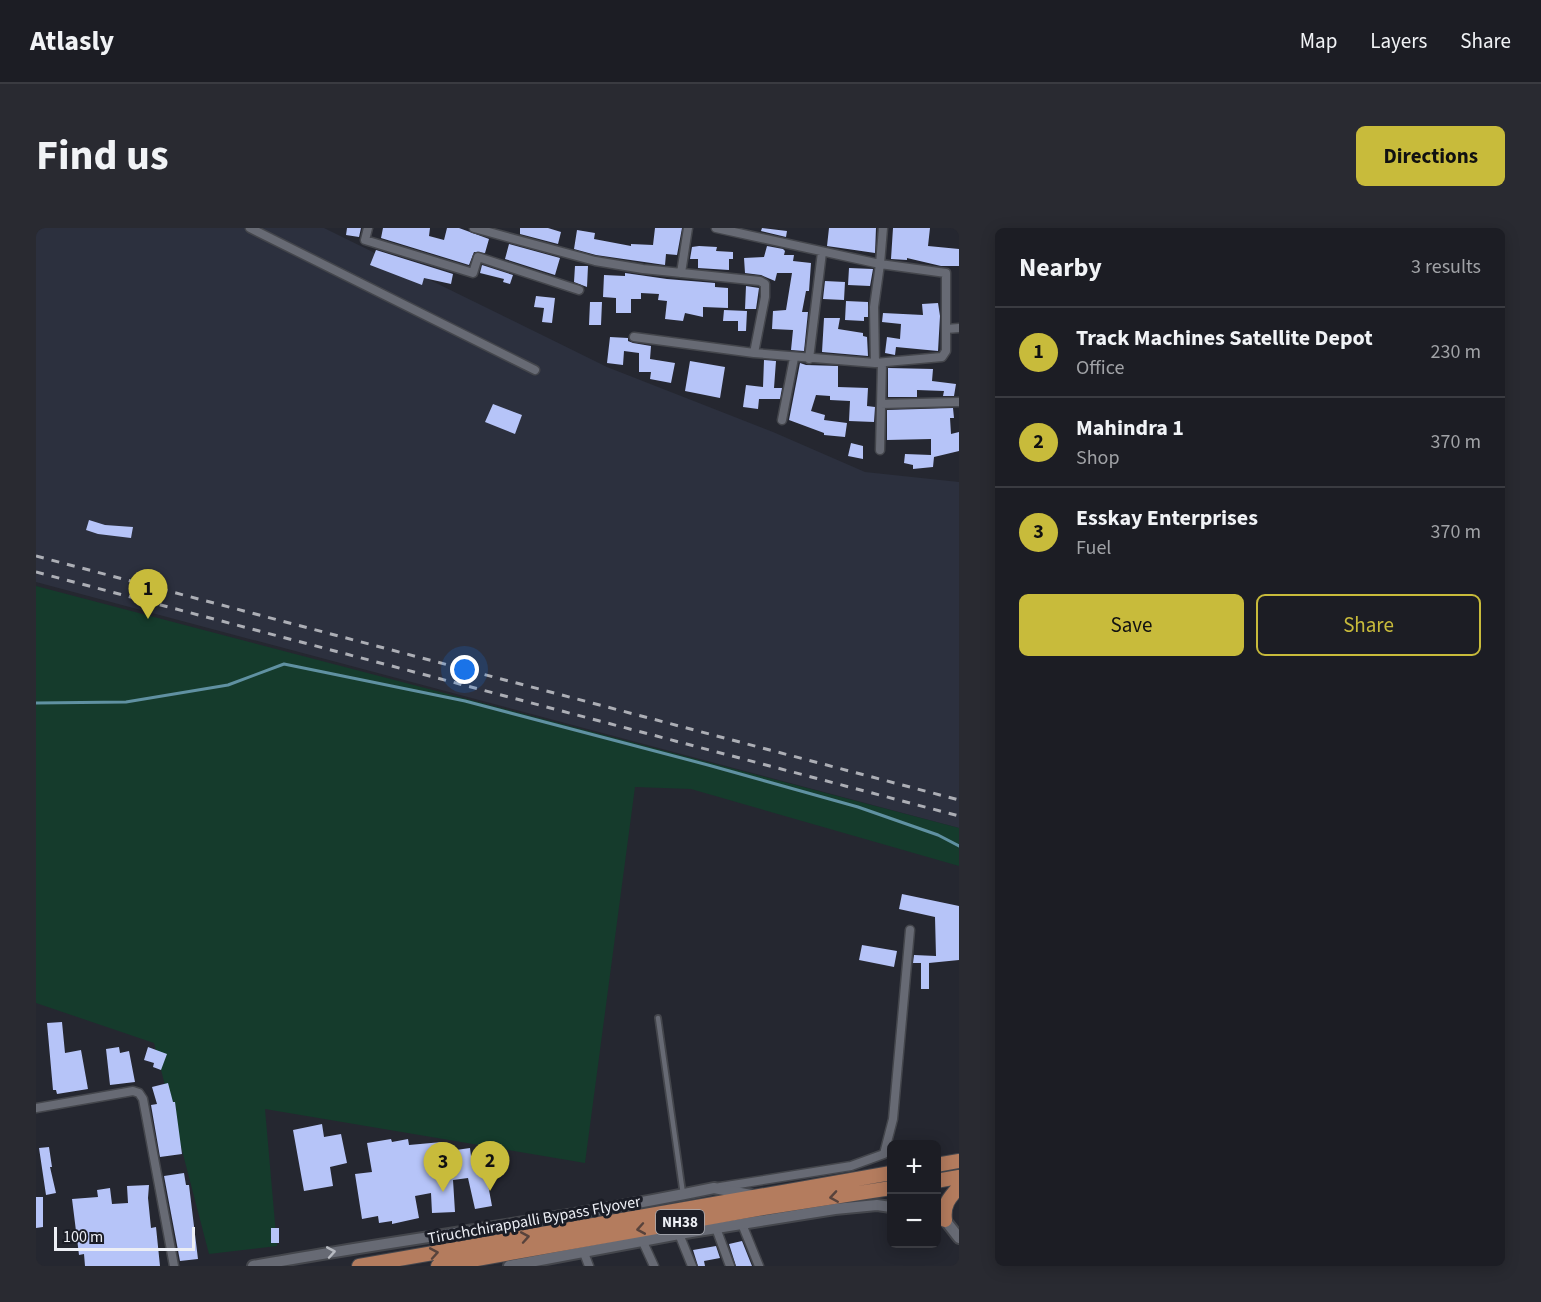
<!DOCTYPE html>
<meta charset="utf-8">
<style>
:root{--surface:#1c1d24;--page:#292a31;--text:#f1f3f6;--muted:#a0a2a6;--line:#3a3b41;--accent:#c8bb3b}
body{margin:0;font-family:"Source Sans 3",sans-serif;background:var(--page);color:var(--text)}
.controls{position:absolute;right:18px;bottom:18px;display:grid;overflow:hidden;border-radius:9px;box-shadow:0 3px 15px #0003}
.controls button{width:54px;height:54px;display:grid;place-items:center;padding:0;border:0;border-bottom:2px solid var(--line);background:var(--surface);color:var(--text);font:30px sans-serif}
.scale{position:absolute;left:18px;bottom:15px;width:141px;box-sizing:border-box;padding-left:6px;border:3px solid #edeff5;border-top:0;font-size:16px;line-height:21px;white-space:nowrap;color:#edeff5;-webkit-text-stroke:4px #1b1d26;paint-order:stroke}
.you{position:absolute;left:429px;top:442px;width:21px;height:21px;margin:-15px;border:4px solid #fff;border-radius:50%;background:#1a73e8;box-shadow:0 0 0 9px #1a73e833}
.badge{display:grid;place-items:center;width:39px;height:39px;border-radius:50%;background:var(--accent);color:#111;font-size:20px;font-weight:700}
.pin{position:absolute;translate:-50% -50px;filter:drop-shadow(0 2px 3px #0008)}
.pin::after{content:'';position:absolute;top:32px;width:21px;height:18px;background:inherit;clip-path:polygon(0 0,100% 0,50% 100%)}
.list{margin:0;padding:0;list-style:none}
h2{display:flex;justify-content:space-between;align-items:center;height:78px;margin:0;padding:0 24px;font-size:26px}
h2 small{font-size:20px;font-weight:400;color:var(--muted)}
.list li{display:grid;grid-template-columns:39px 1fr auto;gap:18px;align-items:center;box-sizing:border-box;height:90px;padding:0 24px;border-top:2px solid var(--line)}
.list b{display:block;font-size:22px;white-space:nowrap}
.list p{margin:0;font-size:20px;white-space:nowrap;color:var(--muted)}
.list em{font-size:20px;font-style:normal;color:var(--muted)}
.actions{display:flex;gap:12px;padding:18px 24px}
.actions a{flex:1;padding:14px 0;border:2px solid var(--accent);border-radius:9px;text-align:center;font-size:21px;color:var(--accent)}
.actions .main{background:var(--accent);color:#111}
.map{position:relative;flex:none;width:923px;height:1038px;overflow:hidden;border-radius:9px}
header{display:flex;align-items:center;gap:36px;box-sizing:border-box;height:84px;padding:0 30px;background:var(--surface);border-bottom:2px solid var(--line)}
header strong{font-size:28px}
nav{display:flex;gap:33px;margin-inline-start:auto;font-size:21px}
.intro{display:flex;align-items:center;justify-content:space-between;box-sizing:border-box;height:144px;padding:0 36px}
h1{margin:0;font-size:42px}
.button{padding:15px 27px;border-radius:9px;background:var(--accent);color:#111;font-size:21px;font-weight:700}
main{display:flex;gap:36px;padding:0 36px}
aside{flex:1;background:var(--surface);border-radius:9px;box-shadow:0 3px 15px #0003}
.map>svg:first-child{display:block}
</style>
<header>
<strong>Atlasly</strong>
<nav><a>Map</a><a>Layers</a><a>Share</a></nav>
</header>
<div class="intro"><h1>Find us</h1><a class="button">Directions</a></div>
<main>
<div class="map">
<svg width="923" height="1038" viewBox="0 0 923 1038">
<rect width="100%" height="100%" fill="#252730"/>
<path fill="#2c303e" d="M0 0H288L571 139 737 204 829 244 923 254V600L0 354Z"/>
<path fill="#153b2c" d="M0 358 923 600V638L655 561 599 559 549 935 229 881 241 1018 173 1026 118 815 0 775Z"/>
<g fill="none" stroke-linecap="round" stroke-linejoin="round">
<path stroke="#6091a2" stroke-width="3" d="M0 475 90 474 192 457 248 436 429 473 672 537 822 579 902 607 923 618"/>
</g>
<path fill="#b6c4f8" d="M311 0H325L323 9 310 7Z
M347 0H394L393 8 408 12 411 0H423L453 11 449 25 438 24 433 37 345 10Z
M484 0H512L525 4 522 16 484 6Z
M619 0H646L641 27 630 26 629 37 560 27 538 21 541 2 559 5 558 11 595 18V16L617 17Z
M726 0 751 3 750 9 725 3Z
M793 0H840L839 25 791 18Z
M857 0H894L892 18 923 21V38H905L871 30V32L855 31Z
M473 16 524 30 519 47 469 31Z
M663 18 681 19 680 23 697 24V31H693V42L662 40V31H654L656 19Z
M731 18 747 21 749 23 748 27H758L757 33 775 35 773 63H770L766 84H772L768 123 755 122 757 102 736 101 737 83 750 82 756 45H741L739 53 725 47 709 45 708 30 728 29Z
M340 22 417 46 415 56 388 50 386 57 334 37Z
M446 37 477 47 474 56 467 54 468 51 444 45Z
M539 38H552L551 59 538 54Z
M813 40 837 41 834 58 812 57Z
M589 45 631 51 679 55V59L692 60V80L667 79V89L649 85 647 93 629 91 631 73 622 72 623 66 605 65V71H595V85H580V70L567 69 568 47 589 48Z
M789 53 809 54 808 72 787 71Z
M710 58 723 60 720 81H709Z
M500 68 519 70 516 95 506 94 508 80 498 79Z
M810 73 832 74V89H828V93L809 92Z
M554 74H566L565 97H553Z
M902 75 904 88 902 123 860 119 859 127 849 125 851 109 864 111 865 96 846 94 847 85 887 87 886 76Z
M688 82 711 83 710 103H702V93H687Z
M788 90H804L802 101 827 105V108L831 109 832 128 786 124Z
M574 109 592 110V113L597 115 615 118 614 131 639 135 635 155 614 151 615 144H603V125L588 123 587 137 571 135Z
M728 132 740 133 738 160H746L744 171H723L722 181 707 179 710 157 727 159Z
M654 133 689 139 684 170 649 163Z
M764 135 770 137 802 138V159L832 160 831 178 839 179 838 194 813 193 814 173 794 172V168L780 167 775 183 789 187 788 192 811 195 809 209 788 207V205L753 192Z
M852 140 897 141 896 153 920 156 918 168H907L908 163 881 162V169H852Z
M457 176 486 187 479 206 449 194Z
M917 180 918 190H914L915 206 923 204V223L898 229 897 239 877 241V237L868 235 869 226 895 227V211L851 212V182Z
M815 215 827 218V231L812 228Z
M53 292 69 297 97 299 95 310 62 306 50 302Z
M866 666 923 678V732L893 735V761H885V735H877L878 727 900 728 899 689 863 681Z
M826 717 861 723 858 739 823 732Z
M26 794 29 825 45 822 52 861 21 866 20 862H17L11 795Z
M83 819 84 825 93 823 99 854 74 857 70 821Z
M112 819 131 826 125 842 117 839 118 835 108 832Z
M132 855 137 874H139L146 926 124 929 115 877 121 876 116 859Z
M286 896 288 909 305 906 311 935 294 939 297 958 268 963 257 902Z
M355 911 356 914 372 911 373 917 406 914V924L434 920 436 936 448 935 456 978 439 981 432 950 417 952 419 984 396 985 395 965 379 968 383 990 356 996V993L343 995 342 988 326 991 319 946 336 944 331 915Z
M13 919 16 939H14L20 965 10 967 3 920Z
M148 945 150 957H153L162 1031 144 1033 128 948Z
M113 957 112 970 115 1000 120 999 124 1038H49L48 1026 43 1027 36 971 62 969 61 962 74 960 76 976 92 975 91 958Z
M0 969H7V999L0 1000Z
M235 1000H243V1015H235Z
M706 1013 716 1038H700L693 1016Z
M680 1018 684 1030 668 1033 669 1038H662L657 1022Z"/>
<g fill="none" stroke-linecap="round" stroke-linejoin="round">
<defs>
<path id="service" d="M622 790 647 966"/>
<path id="minor" d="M214 0 499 142
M332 0 329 12 437 45 442 29 543 62
M438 0 559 33 607 41 724 53 729 56V69L718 125 839 135
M680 0 844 36 838 79 839 135 906 129 910 123V101
M847 0 844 36 910 45V101L923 100
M645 45 652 0
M598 109 718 125
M773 131 786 24
M845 176 922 174
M746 192 758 130
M844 222 846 135
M0 880 97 863 103 865 107 871 138 1038
M684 959 815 938 848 926 857 891 874 702
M706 996 723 1038
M680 1000 694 1038
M643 1006 656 1038
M607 1014 618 1038
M548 1025 553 1038"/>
<path id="tertiary" d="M900 989 909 992 923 1010
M217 1038C370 1010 525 992 678 960L715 967
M473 1038 643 1006 799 981 841 977 855 979"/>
<path id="trunk" d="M900 937 923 933
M900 953 923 949
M909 992C907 977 913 970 923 959
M323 1038 855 945
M402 1038 727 980 855 960"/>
</defs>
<use href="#service" stroke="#44464c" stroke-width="8"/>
<use href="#minor" stroke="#44464c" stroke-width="11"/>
<use href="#tertiary" stroke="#44464c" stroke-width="14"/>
<use href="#trunk" stroke="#44464c" stroke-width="16"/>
<use href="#service" stroke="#676a74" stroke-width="4.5"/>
<use href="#minor" stroke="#676a74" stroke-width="8"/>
<use href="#tertiary" stroke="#676a74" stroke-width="10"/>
<use href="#trunk" stroke="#b47c5e" stroke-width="14"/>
<path stroke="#acaeb5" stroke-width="3" stroke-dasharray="8 8" stroke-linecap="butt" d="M0 328 923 572
M0 344 923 588"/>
</g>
<defs><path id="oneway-chevron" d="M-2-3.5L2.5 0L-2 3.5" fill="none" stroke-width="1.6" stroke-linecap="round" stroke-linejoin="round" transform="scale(1.5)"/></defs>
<g stroke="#58433c">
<use href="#oneway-chevron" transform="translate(798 969) rotate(171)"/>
<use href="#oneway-chevron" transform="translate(605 1001) rotate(170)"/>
<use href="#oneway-chevron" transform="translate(489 1009) rotate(-10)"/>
<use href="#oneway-chevron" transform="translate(398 1025) rotate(-10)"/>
</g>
<use stroke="#b7bac1" href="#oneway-chevron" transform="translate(295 1024) rotate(-10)"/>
<g text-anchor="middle" stroke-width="6" stroke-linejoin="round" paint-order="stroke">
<rect fill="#1b1d26" stroke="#aeb0b7" stroke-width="1.5" x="620" y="982" width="48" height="24" rx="4.5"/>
<g font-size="15" font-weight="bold" fill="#edeff5">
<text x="644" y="999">NH38</text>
</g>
<g font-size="16" fill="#edeff5" stroke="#1b1d26">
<text transform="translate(498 991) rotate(-10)" y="6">Tiruchchirappalli Bypass Flyover</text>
</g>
</g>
</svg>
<div class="controls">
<button>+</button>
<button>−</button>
</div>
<div class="scale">100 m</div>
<div class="you"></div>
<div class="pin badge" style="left:112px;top:391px">1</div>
<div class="pin badge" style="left:454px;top:963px">2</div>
<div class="pin badge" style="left:407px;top:964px">3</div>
</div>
<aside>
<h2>Nearby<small>3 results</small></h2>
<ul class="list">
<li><span class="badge">1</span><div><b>Track Machines Satellite Depot</b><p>Office</p></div><em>230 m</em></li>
<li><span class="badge">2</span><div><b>Mahindra 1</b><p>Shop</p></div><em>370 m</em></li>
<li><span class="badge">3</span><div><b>Esskay Enterprises</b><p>Fuel</p></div><em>370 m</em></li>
</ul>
<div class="actions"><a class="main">Save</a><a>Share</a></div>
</aside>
</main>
